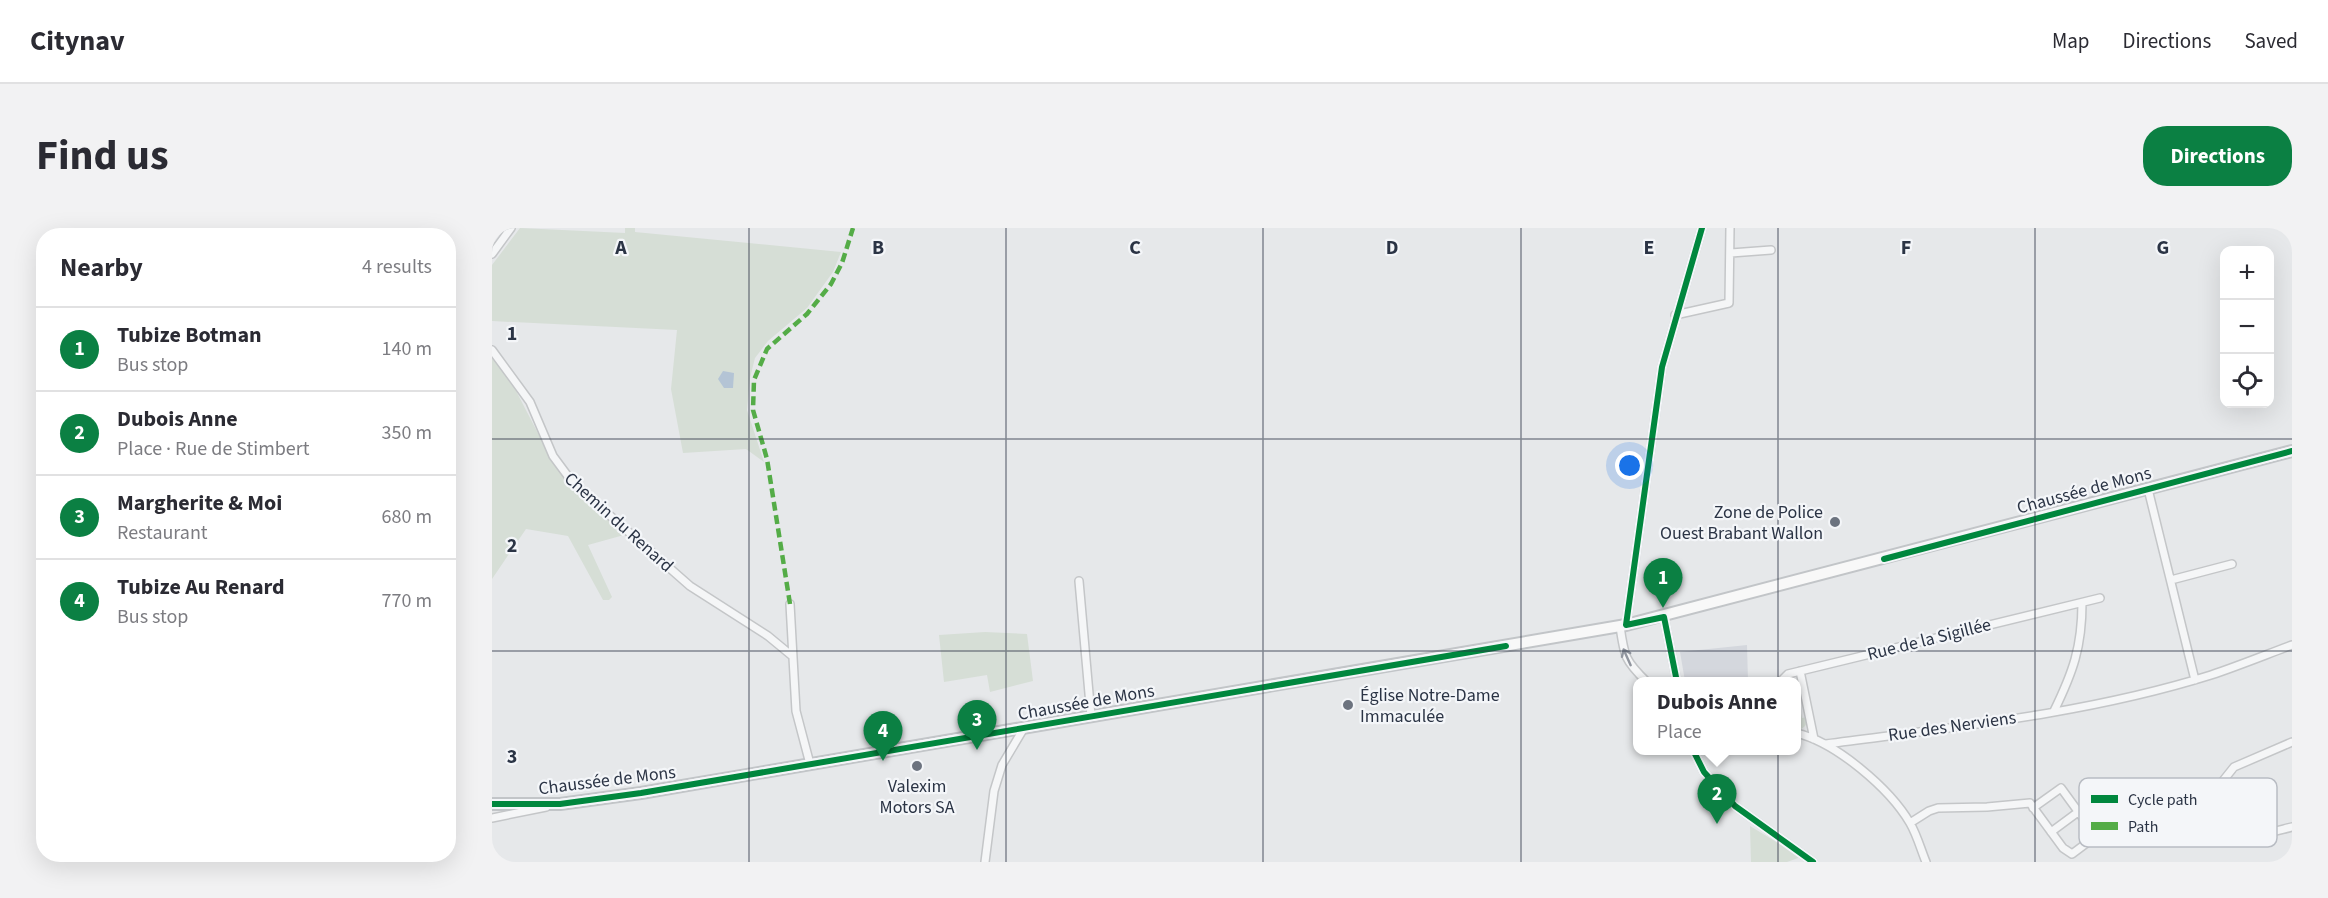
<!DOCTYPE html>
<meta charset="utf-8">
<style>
:root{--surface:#fff;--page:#f2f2f3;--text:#2b2b33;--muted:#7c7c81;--line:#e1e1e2;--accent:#0b8043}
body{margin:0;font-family:"Source Sans 3",sans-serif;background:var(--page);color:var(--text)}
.controls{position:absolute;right:18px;top:18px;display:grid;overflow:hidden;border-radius:12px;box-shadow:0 6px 24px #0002}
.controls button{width:54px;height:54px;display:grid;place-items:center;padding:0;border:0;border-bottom:2px solid var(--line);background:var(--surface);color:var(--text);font:30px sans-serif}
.you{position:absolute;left:1138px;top:238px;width:21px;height:21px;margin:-15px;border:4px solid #fff;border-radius:50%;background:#1a73e8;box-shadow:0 0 0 9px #1a73e833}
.badge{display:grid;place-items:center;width:39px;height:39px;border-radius:50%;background:var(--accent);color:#fff;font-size:20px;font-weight:700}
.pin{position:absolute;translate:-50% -50px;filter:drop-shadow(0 2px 3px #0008)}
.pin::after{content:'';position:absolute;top:32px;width:21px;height:18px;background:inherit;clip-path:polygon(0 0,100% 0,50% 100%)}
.popup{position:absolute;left:1141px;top:449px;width:168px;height:78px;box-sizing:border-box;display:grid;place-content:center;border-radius:12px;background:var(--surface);filter:drop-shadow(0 2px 4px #0005);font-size:20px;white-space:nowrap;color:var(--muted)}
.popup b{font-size:22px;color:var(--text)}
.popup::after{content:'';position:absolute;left:50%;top:100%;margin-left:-12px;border:12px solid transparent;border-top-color:var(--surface)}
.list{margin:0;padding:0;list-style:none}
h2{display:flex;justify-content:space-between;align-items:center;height:78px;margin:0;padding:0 24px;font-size:26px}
h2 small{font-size:20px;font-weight:400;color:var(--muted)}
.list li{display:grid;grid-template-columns:39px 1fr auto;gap:18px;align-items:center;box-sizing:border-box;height:84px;padding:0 24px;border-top:2px solid var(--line)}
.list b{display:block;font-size:22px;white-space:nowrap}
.list p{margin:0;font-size:20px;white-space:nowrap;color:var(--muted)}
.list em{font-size:20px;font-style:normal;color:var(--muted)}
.icon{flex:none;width:33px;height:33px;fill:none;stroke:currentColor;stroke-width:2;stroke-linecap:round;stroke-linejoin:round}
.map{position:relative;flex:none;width:1800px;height:634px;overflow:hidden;border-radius:24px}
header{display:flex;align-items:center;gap:36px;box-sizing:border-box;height:84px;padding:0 30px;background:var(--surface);border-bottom:2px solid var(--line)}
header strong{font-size:28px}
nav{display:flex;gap:33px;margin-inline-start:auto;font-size:21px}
.intro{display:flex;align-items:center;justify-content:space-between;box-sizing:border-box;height:144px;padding:0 36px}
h1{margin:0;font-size:42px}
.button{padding:15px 27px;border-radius:24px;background:var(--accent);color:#fff;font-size:21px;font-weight:700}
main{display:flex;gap:36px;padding:0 36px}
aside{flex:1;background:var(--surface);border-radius:24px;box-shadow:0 6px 24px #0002}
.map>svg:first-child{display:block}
</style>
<header>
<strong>Citynav</strong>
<nav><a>Map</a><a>Directions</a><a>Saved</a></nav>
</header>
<div class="intro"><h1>Find us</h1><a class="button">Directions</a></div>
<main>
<aside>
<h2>Nearby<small>4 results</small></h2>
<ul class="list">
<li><span class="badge">1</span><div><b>Tubize Botman</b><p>Bus stop</p></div><em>140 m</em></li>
<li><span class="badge">2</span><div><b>Dubois Anne</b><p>Place · Rue de Stimbert</p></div><em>350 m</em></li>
<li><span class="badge">3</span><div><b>Margherite &amp; Moi</b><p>Restaurant</p></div><em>680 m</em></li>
<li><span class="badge">4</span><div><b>Tubize Au Renard</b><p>Bus stop</p></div><em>770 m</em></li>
</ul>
</aside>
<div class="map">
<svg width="1800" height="634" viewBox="0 0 1800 634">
<rect width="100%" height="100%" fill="#e6e8ea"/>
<path fill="#d4d7dd" d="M1255 417 1256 453H1193L1188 424Z"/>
<path fill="#d6ded6" d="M28 0 133 5V0H143V4L349 24 341 44 315 80 276 113 263 130 258 150 255 182 272 234 254 221 191 225 179 161 185 102 0 93V37Z
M0 128 21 157 51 215 77 250 132 307 96 317 120 369 117 372H111L76 308 34 301 0 351Z
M493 404 535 406 541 453 498 464 495 447 452 454 447 407Z
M1304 463 1310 490 1315 489C1316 496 1313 500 1306 502Z
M1258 598 1309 629 1295 634H1259Z"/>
<path fill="#b4c4d5" d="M231 143 242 145 241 160H232L226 151Z"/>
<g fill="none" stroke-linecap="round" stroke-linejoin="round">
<defs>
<path id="minor" d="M1239 25 1279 22
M0 26 19 0
M1183 87 1237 75 1238 0
M0 122 38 174 61 228 81 255 198 358 276 408 299 427
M1656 261 1703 452
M1679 352 1740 336
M587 353 599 488
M298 376 304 483 318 536
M1172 389 1185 454
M1134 397 1170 139 1210 0
M1128 398C1132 428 1133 433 1155 454
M1308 443 1322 511
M1288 454 1296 446 1608 370
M1562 483C1581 444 1590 419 1590 375
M1304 505C1344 514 1398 561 1418 595 1425 607 1429 622 1434 634
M1800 514 1742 539 1722 564 1735 603C1756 612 1779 604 1800 599
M1334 516C1462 499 1595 486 1719 447 1746 438 1773 427 1800 417
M1201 522 1212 544 1243 578 1321 634
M0 590 54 579
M1418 595 1437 583 1446 580 1495 579 1538 575 1571 620 1580 626 1604 608 1569 560 1541 580
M1559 604 1586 584
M493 634 502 563 510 537 532 500"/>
<path id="primary" d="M0 576H68L149 565 1134 397 1800 223"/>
</defs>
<use href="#minor" stroke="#c4c6c8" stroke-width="10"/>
<use href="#primary" stroke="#c2c5c8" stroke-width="14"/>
<use href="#minor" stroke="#f5f6f7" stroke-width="7"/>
<use href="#primary" stroke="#f8f8f8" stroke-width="10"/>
<path stroke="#54ac47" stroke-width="4.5" stroke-dasharray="9 4.5" stroke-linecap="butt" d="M298 376 275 231 261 182 262 152 275 121 315 86 339 56 350 35 361 0"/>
<defs>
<path id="cycleway" d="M1392 331 1800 223
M1185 454 1172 389 1134 397 1170 139 1210 0
M1201 522 1212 544 1243 578 1321 634
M0 576H68L149 565 1014 418"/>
</defs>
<use href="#cycleway" stroke="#f4f6f9" stroke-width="10"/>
<use href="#cycleway" stroke="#00873e" stroke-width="6"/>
</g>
<defs><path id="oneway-shaft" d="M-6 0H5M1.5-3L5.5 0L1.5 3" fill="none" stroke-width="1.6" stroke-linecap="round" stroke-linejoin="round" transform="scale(1.5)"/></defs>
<use stroke="#90959e" href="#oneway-shaft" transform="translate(1135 429) rotate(-114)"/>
<path fill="none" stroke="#2b3445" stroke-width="1.5" stroke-opacity="0.55" d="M257 0V634M514 0V634M771 0V634M1029 0V634M1286 0V634M1543 0V634M0 211H1800M0 423H1800"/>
<g fill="#6c737f" stroke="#f4f6f9" stroke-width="2">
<circle cx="1343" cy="294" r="6"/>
<circle cx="856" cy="477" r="6"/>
<circle cx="425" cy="538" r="6"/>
</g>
<g text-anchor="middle" stroke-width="4.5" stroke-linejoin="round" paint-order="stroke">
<g font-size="18" fill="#2b3445" stroke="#f4f6f9">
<text transform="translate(1592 262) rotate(-15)" y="6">Chaussée de Mons</text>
<text transform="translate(127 294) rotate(42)" y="6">Chemin du Renard</text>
<text transform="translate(1437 411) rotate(-14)" y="6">Rue de la Sigillée</text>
<text transform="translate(594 474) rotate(-10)" y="6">Chaussée de Mons</text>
<text transform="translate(1460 498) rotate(-8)" y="6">Rue des Nerviens</text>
<text transform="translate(115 552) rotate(-7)" y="6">Chaussée de Mons</text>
</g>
<g font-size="18" fill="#2b3445" stroke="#f4f6f9" text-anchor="end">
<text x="1331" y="290">Zone de Police<tspan x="1331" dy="21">Ouest Brabant Wallon</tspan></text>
<text x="868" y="473" text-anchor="start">Église Notre-Dame<tspan x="868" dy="21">Immaculée</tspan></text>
<text x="425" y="564" text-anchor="middle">Valexim<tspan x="425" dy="21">Motors SA</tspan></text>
</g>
</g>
<rect x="1587" y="550" width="198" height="69" rx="9" fill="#f4f6f9" stroke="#b8bcc3" stroke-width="1.5"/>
<rect x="1599" y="567" width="27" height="8" fill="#00873e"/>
<rect x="1599" y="594" width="27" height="8" fill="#54ac47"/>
<g font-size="16" fill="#2b3445">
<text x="1636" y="577">Cycle path</text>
<text x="1636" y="604">Path</text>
</g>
<g font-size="20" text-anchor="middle" font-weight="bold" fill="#2b3445" stroke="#f4f6f9" stroke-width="4.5" stroke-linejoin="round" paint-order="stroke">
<text x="129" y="26">A</text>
<text x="386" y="26">B</text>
<text x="643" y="26">C</text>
<text x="900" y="26">D</text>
<text x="1157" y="26">E</text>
<text x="1414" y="26">F</text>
<text x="1671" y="26">G</text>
<text x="20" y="112">1</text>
<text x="20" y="324">2</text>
<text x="20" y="535">3</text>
</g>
</svg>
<div class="controls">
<button>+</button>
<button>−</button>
<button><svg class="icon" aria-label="locate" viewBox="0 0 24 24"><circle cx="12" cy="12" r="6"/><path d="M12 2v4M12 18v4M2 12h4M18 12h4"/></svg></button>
</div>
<div class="you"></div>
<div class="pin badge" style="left:1171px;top:380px">1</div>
<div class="pin badge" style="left:1225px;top:596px">2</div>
<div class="popup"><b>Dubois Anne</b>Place</div>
<div class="pin badge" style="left:485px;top:522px">3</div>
<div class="pin badge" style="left:391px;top:533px">4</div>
</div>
</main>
